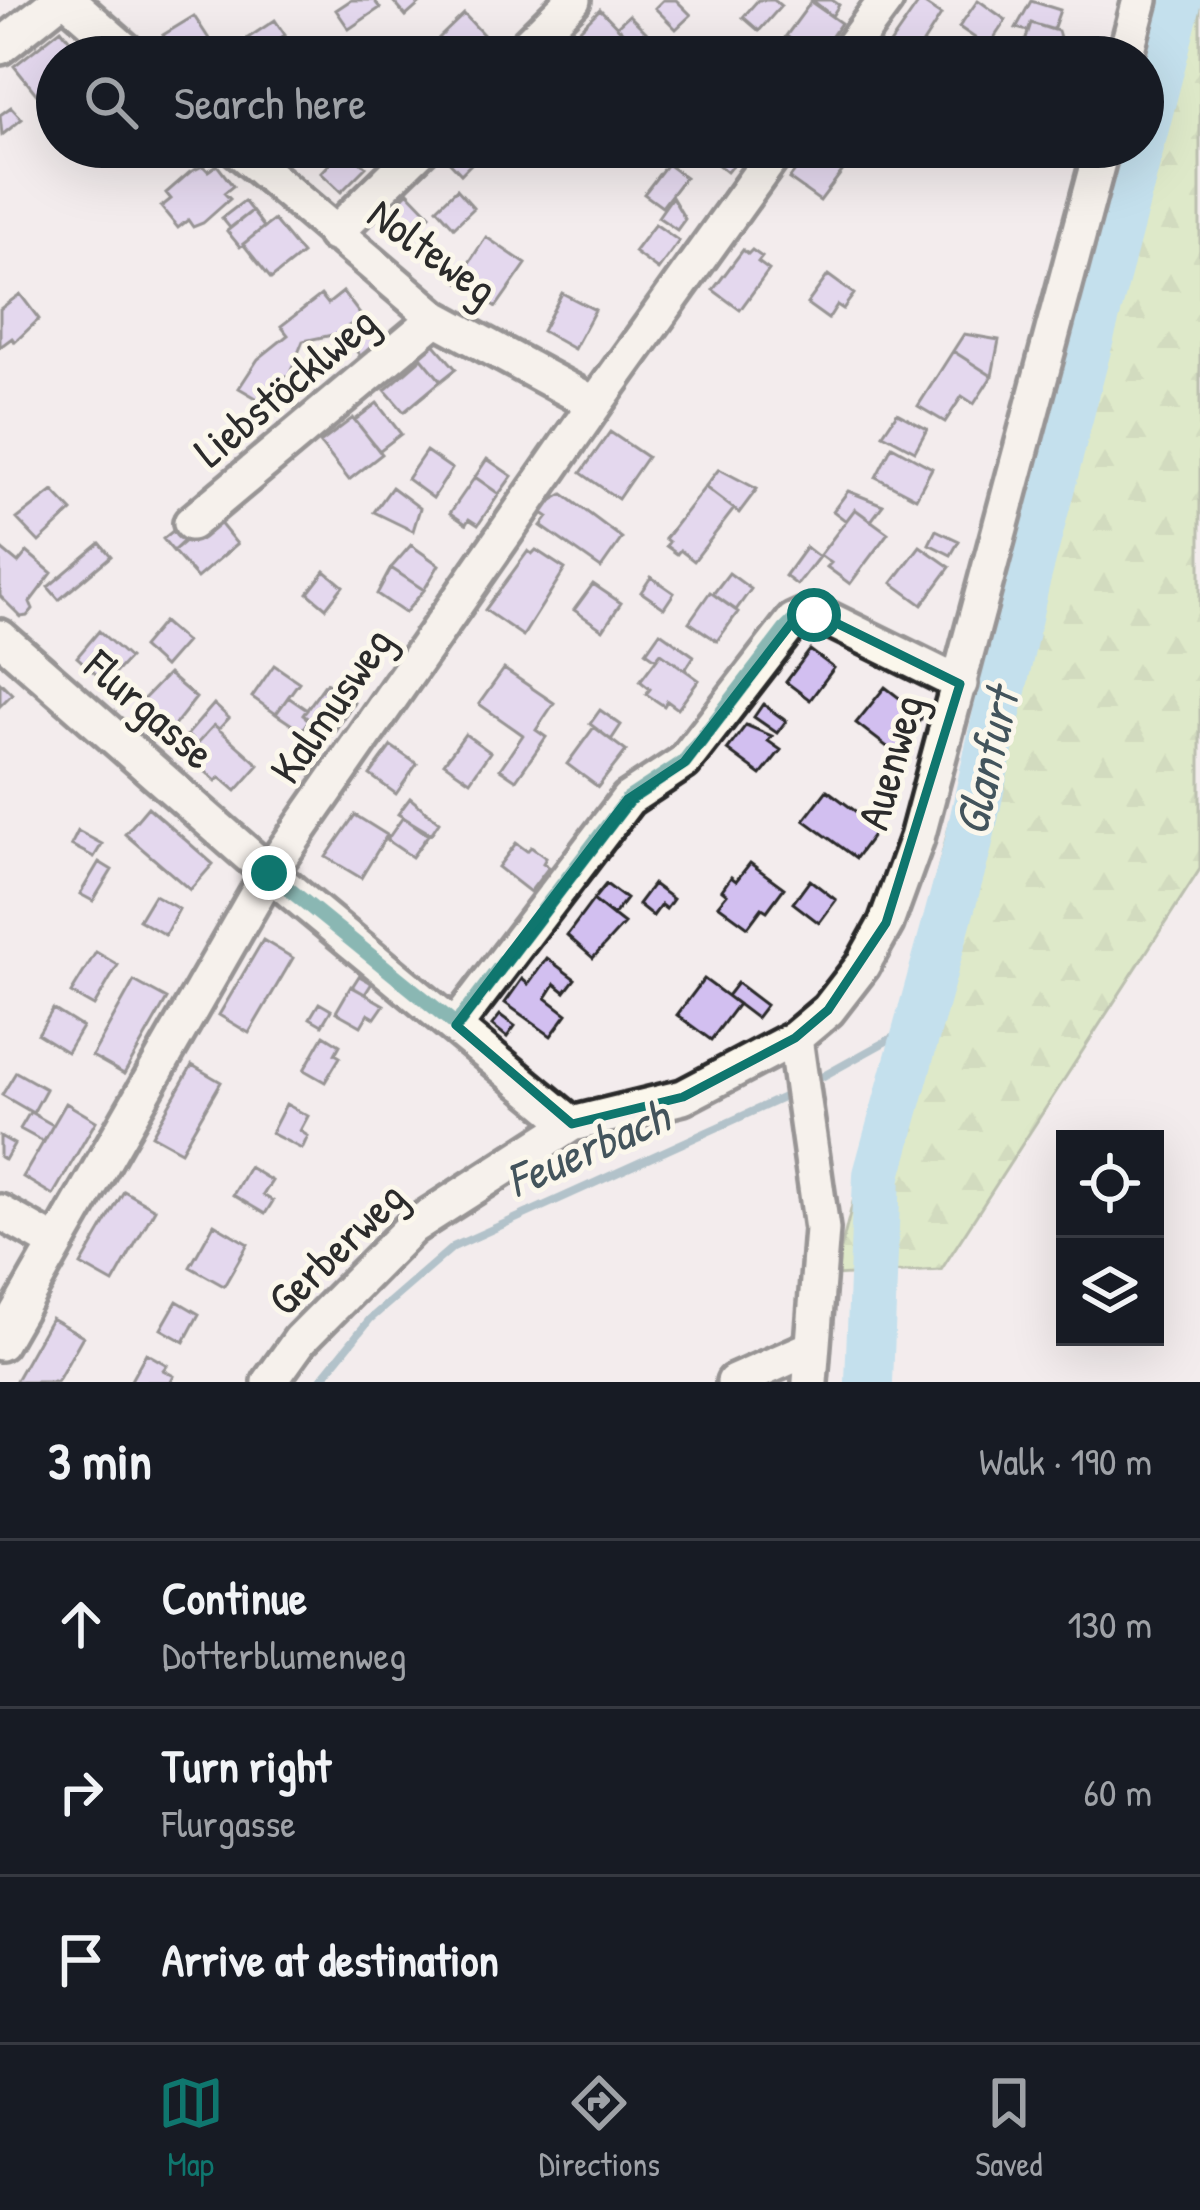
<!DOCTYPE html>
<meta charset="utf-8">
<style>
:root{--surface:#171b24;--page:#242831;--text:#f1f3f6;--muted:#9ea1a6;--line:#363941;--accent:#0f766e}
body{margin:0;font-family:"Patrick Hand",sans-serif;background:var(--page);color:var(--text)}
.controls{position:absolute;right:36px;bottom:36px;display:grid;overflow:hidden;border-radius:0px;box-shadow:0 12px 48px #0002}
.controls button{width:108px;height:108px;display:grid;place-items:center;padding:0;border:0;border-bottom:3px solid var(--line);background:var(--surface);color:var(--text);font:60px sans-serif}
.stop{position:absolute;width:36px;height:36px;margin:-27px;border:9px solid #0f766e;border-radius:50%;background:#fff}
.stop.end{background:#0f766e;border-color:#fff;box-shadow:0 3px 12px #0008}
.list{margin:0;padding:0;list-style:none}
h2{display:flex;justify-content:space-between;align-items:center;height:156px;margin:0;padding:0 48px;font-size:51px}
h2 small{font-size:39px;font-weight:400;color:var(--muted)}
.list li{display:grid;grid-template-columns:78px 1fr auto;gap:36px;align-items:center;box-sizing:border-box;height:168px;padding:0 48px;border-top:3px solid var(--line)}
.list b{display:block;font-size:45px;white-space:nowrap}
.list p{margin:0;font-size:39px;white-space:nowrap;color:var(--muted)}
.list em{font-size:39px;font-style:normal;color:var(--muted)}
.icon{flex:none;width:66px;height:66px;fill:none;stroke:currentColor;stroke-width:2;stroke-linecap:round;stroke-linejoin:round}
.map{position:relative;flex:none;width:1200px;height:1382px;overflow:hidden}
.search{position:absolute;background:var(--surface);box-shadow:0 12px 48px #0002;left:36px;right:36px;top:36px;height:132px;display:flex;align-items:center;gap:30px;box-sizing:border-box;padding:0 42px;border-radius:66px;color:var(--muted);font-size:45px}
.sheet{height:660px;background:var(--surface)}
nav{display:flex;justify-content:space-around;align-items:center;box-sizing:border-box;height:168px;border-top:3px solid var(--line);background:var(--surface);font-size:33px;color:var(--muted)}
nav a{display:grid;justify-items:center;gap:6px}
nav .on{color:var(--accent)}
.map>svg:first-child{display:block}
</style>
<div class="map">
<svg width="1200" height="1382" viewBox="0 0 1200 1382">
<defs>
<pattern id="forest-firs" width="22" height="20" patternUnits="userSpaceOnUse" patternTransform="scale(3)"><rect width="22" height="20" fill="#c6e59d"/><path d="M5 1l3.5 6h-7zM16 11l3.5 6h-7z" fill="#aac587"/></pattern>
</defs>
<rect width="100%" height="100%" fill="#f3eced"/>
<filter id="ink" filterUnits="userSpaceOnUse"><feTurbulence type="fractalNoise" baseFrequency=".00833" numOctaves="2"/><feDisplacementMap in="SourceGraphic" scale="24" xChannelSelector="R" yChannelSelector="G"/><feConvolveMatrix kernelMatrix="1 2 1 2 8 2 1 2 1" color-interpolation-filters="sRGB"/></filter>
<g filter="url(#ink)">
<path fill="url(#forest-firs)" stroke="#788864" stroke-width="3" d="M1161 0H1200V869L941 1270 834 1276 1123 147H1143V70Z"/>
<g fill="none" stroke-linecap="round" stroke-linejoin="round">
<path stroke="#658e9f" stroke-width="8" d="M809 1084 919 1023
M319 1382 370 1319 453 1247 791 1094"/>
<path stroke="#8cd0ed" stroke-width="48" d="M1143 135 1178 0
M869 1382 877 1175 968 845 1025 585 1140 147"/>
</g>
<path fill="#d2bff0" stroke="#2b2b2b" stroke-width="3" d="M351 0H374L380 8 349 29 336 10Z
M392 0H424L406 16Z
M663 0H676L691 15 676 29 655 8Z
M758 0H774L781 6 759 31 743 17Z
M812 0H832L839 5 832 16Z
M978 0 1006 20 988 47 959 27Z
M920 1 941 15 923 43 929 47 922 57H910L890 44Z
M1031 1 1060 10 1053 30 1031 23 1028 31 1016 28Z
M811 2 841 23 817 57 786 36Z
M600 9 627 37 607 57H587L570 39Z
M464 14 491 43 477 57H458L439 38Z
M629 15 653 39 641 50 617 26Z
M194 16 213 45 195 57H177L163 35Z
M275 20 285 35 258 53 248 38Z
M1031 23 1058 31 1061 41 1078 46 1080 57H1020Z
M61 29 83 57H57V80L38 96 14 66Z
M786 36 816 57H772Z
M282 37 295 57H252Z
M11 107 22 119 2 135 0 115Z
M111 147H158L140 161 136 155 120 160Z
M346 147 366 167 341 192 321 173Z
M453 147H472L463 156 471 164 461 174 444 156Z
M511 147H537L523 160Z
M701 147H747L727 172 699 150Z
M813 147H830L850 161 820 201 789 179Z
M667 164 685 177 662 207 644 194Z
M217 165 233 186 224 193 230 199 203 223 193 227 188 220 178 228 161 207 171 199 166 193 190 172 203 166 208 171Z
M457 189 474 208 454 227 437 208Z
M408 192 430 215 404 240 382 218Z
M672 197 685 219 677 230 658 217Z
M244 201 252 211 230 228 222 218Z
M252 211 264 227 240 247 227 231Z
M274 220 302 254 271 279 243 244Z
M655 224 679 241 658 270 634 252Z
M486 237 526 264 496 307 457 281Z
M743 250 748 254 752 250 762 257 758 262 769 270 740 310 713 290Z
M828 275 854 294 843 309 837 305 828 319 807 304Z
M343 292 362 317 337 334 303 341 288 378 284 376 270 406 239 388 258 359 288 335 281 326 321 295 328 304Z
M562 293 595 310 574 349 542 331Z
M20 294 39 319 15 342 12 338 0 347V309Z
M367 324 383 343 363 359 347 340Z
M964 334 999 340 992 376 953 351Z
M430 339 456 369 441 381 422 358 407 371 401 364Z
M953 351 992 376 974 404 962 396 945 422 918 406Z
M422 358 441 381 404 412 385 390Z
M377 403 401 434 379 451 355 420Z
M897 413 927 429 915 451 883 434Z
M353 418 382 454 349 480 320 443Z
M610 432 647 457 618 499 581 473Z
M892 446 932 468 916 498 876 477Z
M426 451 452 469 433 498 407 479Z
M487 459 512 476 499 494 475 477Z
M719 469 757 489 739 513 705 487Z
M475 477 499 494 478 525 469 519 466 524 450 513Z
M392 487 420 508 413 531 374 512Z
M705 487 734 509 694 561 680 550 677 554 666 546 669 542 665 539Z
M53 491 72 511 39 542 17 519Z
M848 491 883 505 871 521 855 509 846 521 833 511Z
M563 494 622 538 601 568 541 526 548 517 542 513 549 502Z
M855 509 888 533 850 584 827 567 831 563 820 555Z
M214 516 237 544 197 578 173 551Z
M180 525 189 536 173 551 163 539Z
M936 530 959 541 951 555 929 544Z
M100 543 111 556 59 600 48 587Z
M411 545 439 565 424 590 391 568Z
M920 546 950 567 922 605 892 583Z
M806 547 819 557 797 585 785 576Z
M0 548 18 563 27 552 52 573 30 602 33 609 27 616 21 617 0 596Z
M536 550 565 569 523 636 485 610 528 551 532 554Z
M391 568 424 590 405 613 377 594Z
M325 571 343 586 326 608 308 593Z
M729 573 751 589 736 610 713 594Z
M651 577 674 593 664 608 641 592Z
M593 584 621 603 603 630 574 610Z
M710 592 738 612 717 641 689 622Z
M163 622 186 642 164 667 142 647Z
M99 631 129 658 106 683 77 657Z
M660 632 694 656 685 670 661 653 656 659 646 652Z
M810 650 834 668 810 700 786 682Z
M661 653 699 680 678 709 667 701 664 706 646 694 650 689 640 681Z
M274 665 299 682 276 714 252 697Z
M504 669 554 703 536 730 546 737 516 780 500 769 523 735 479 704Z
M168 674 196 698 166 736 135 708Z
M0 682 12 694 0 706Z
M326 683 354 702 332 735 303 715Z
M885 687 923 716 895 753 856 723Z
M288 697 307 710 303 715 309 720 301 731 276 714Z
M214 704 229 718 219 729 214 725 197 744 187 735Z
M763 704 786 721 777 733 754 717Z
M600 710 621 725 611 740 590 724Z
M214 725 259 765 236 791 220 777 216 781 187 755Z
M746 725 772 736 768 741 781 750 761 775 727 750Z
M594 727 626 751 598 787 567 764Z
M465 734 490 752 470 781 444 763Z
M391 746 417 764 396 794 370 775Z
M827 790 878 828 856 858 804 820Z
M410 798 439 822 431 834 398 814Z
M148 807 213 864 190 890 125 834Z
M355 815 387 835 361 878 326 857Z
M403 817 428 835 412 857 387 840Z
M78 831 102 844 94 857 71 845Z
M516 843 527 851 531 847 546 858 543 863 549 867 530 892 498 867Z
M99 862 112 870 93 901 80 894Z
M750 863 784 888 767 911 762 908 748 927 718 905 727 894 722 890 731 877 736 881Z
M810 880 836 900 819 923 793 903Z
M606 884 626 899 613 916 593 900Z
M653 884 673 899 666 909 661 905 653 916 638 904Z
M154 895 179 909 165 935 139 920Z
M593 900 624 924 593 958 567 935Z
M263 940 293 958 249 1033 219 1015Z
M96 952 118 965 94 1006 71 993Z
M547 958 575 979 565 992 555 984 546 998 567 1014 551 1036 505 1003 522 979 528 984Z
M359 976 372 983 365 994 352 987Z
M704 979 738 1004 711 1040 677 1015Z
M134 981 167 999 124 1074 92 1056Z
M737 983 766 1005 756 1018 727 996Z
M351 986 384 1005 375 1018 368 1014 361 1026 336 1012Z
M319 1003 331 1010 322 1025 310 1018Z
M53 1009 82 1027 67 1052 38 1034Z
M500 1015 515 1026 507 1037 492 1025Z
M324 1035 340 1045 335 1054 340 1057 325 1082 304 1070Z
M192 1065 221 1082 181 1151 152 1135Z
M16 1072 46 1089 33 1113 2 1095Z
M66 1103 96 1121 53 1195 23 1177Z
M286 1104 308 1116 300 1131 308 1136 302 1149 271 1133Z
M30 1112 53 1125 44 1142 20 1129Z
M0 1136 14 1144 5 1160 0 1157Z
M249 1167 272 1181 263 1195 273 1201 265 1214 233 1195Z
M124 1191 155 1209 113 1283 81 1265Z
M214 1224 248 1244 224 1286 190 1267Z
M177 1301 199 1314 184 1342 161 1329Z
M51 1318 83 1336 57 1382H15Z
M146 1353 167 1365 163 1370 174 1376 171 1382H130Z"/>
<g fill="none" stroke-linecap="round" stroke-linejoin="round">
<defs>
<path id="minor" d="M68 0 133 57
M0 47 59 0
M515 57 573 0
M844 57 886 0
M1125 57 1140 0
M235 147 436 318 595 404
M334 234 423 147
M191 523 436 318
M0 637 269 873 572 1124
M456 1025 628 799 684 762 793 621 804 616 824 617 960 684
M795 1038 822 1229 810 1382
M0 1212 55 1243
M0 1343 269 873 595 404 779 147
M270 1382 300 1340 412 1227 572 1124 683 1097 795 1038 828 1010 862 966 886 923 917 838 1102 147
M734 1382 811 1348"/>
</defs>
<use href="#minor" stroke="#2b2b2b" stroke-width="42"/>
<use href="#minor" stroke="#fbf7ec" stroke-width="33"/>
</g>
</g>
<g fill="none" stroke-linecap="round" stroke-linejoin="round" filter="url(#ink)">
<path stroke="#0f766e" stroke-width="15" d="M269 873 456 1025 628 799 684 762 785 630 794 621 814 615"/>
</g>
<path d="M0 0H1200V1382H0ZM824 617 960 684 886 923 828 1010 795 1038 683 1097 572 1124 456 1025 628 799 684 762 793 621Z" fill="#f3eced" fill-opacity=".55" fill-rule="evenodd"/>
<path fill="none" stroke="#0f766e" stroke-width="9" stroke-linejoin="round" d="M824 617 960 684 886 923 828 1010 795 1038 683 1097 572 1124 456 1025 628 799 684 762 793 621Z"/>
<g text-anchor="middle" stroke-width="10" stroke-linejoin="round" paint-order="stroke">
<g font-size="45" fill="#2b2b2b" stroke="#fbf7ec">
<text transform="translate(433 251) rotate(36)" y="16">Nolteweg</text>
<text transform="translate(285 386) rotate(-40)" y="16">Liebstöcklweg</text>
<text transform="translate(331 705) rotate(-55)" y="16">Kalmusweg</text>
<text transform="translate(150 709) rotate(41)" y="16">Flurgasse</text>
<text transform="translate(890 762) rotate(-74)" y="16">Auenweg</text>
<text transform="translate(336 1248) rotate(-44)" y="16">Gerberweg</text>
</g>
<g font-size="48" font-style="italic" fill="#43545c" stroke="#fbf7ec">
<text transform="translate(986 762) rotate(-77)" y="17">Glanfurt</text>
<text transform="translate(587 1148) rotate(-24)" y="17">Feuerbach</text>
</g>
</g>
</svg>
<div class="controls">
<button><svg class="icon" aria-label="locate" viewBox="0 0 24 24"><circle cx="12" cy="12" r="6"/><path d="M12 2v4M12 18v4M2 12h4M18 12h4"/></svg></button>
<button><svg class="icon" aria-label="layers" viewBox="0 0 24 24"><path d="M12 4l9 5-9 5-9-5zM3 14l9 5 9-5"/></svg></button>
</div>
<div class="stop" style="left:814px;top:615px"></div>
<div class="stop end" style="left:269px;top:873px"></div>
<div class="search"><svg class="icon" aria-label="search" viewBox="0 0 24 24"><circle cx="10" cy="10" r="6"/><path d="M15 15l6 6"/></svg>Search here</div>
</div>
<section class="sheet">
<h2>3 min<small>Walk · 190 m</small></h2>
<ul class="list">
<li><svg class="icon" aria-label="ahead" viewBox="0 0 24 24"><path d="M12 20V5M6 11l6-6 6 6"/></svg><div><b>Continue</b><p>Dotterblumenweg</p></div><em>130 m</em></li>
<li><svg class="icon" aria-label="right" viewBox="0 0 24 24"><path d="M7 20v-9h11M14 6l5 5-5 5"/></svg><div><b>Turn right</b><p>Flurgasse</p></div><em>60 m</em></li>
<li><svg class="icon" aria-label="arrive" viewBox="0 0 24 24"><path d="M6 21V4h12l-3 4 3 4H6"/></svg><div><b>Arrive at destination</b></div></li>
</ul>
</section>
<nav>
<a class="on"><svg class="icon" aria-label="map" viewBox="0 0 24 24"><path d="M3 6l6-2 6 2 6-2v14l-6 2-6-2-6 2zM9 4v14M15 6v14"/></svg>Map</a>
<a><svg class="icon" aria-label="directions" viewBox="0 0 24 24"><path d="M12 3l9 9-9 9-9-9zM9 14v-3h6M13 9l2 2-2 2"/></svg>Directions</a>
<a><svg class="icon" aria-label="saved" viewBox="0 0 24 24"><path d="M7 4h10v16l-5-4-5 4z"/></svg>Saved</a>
</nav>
